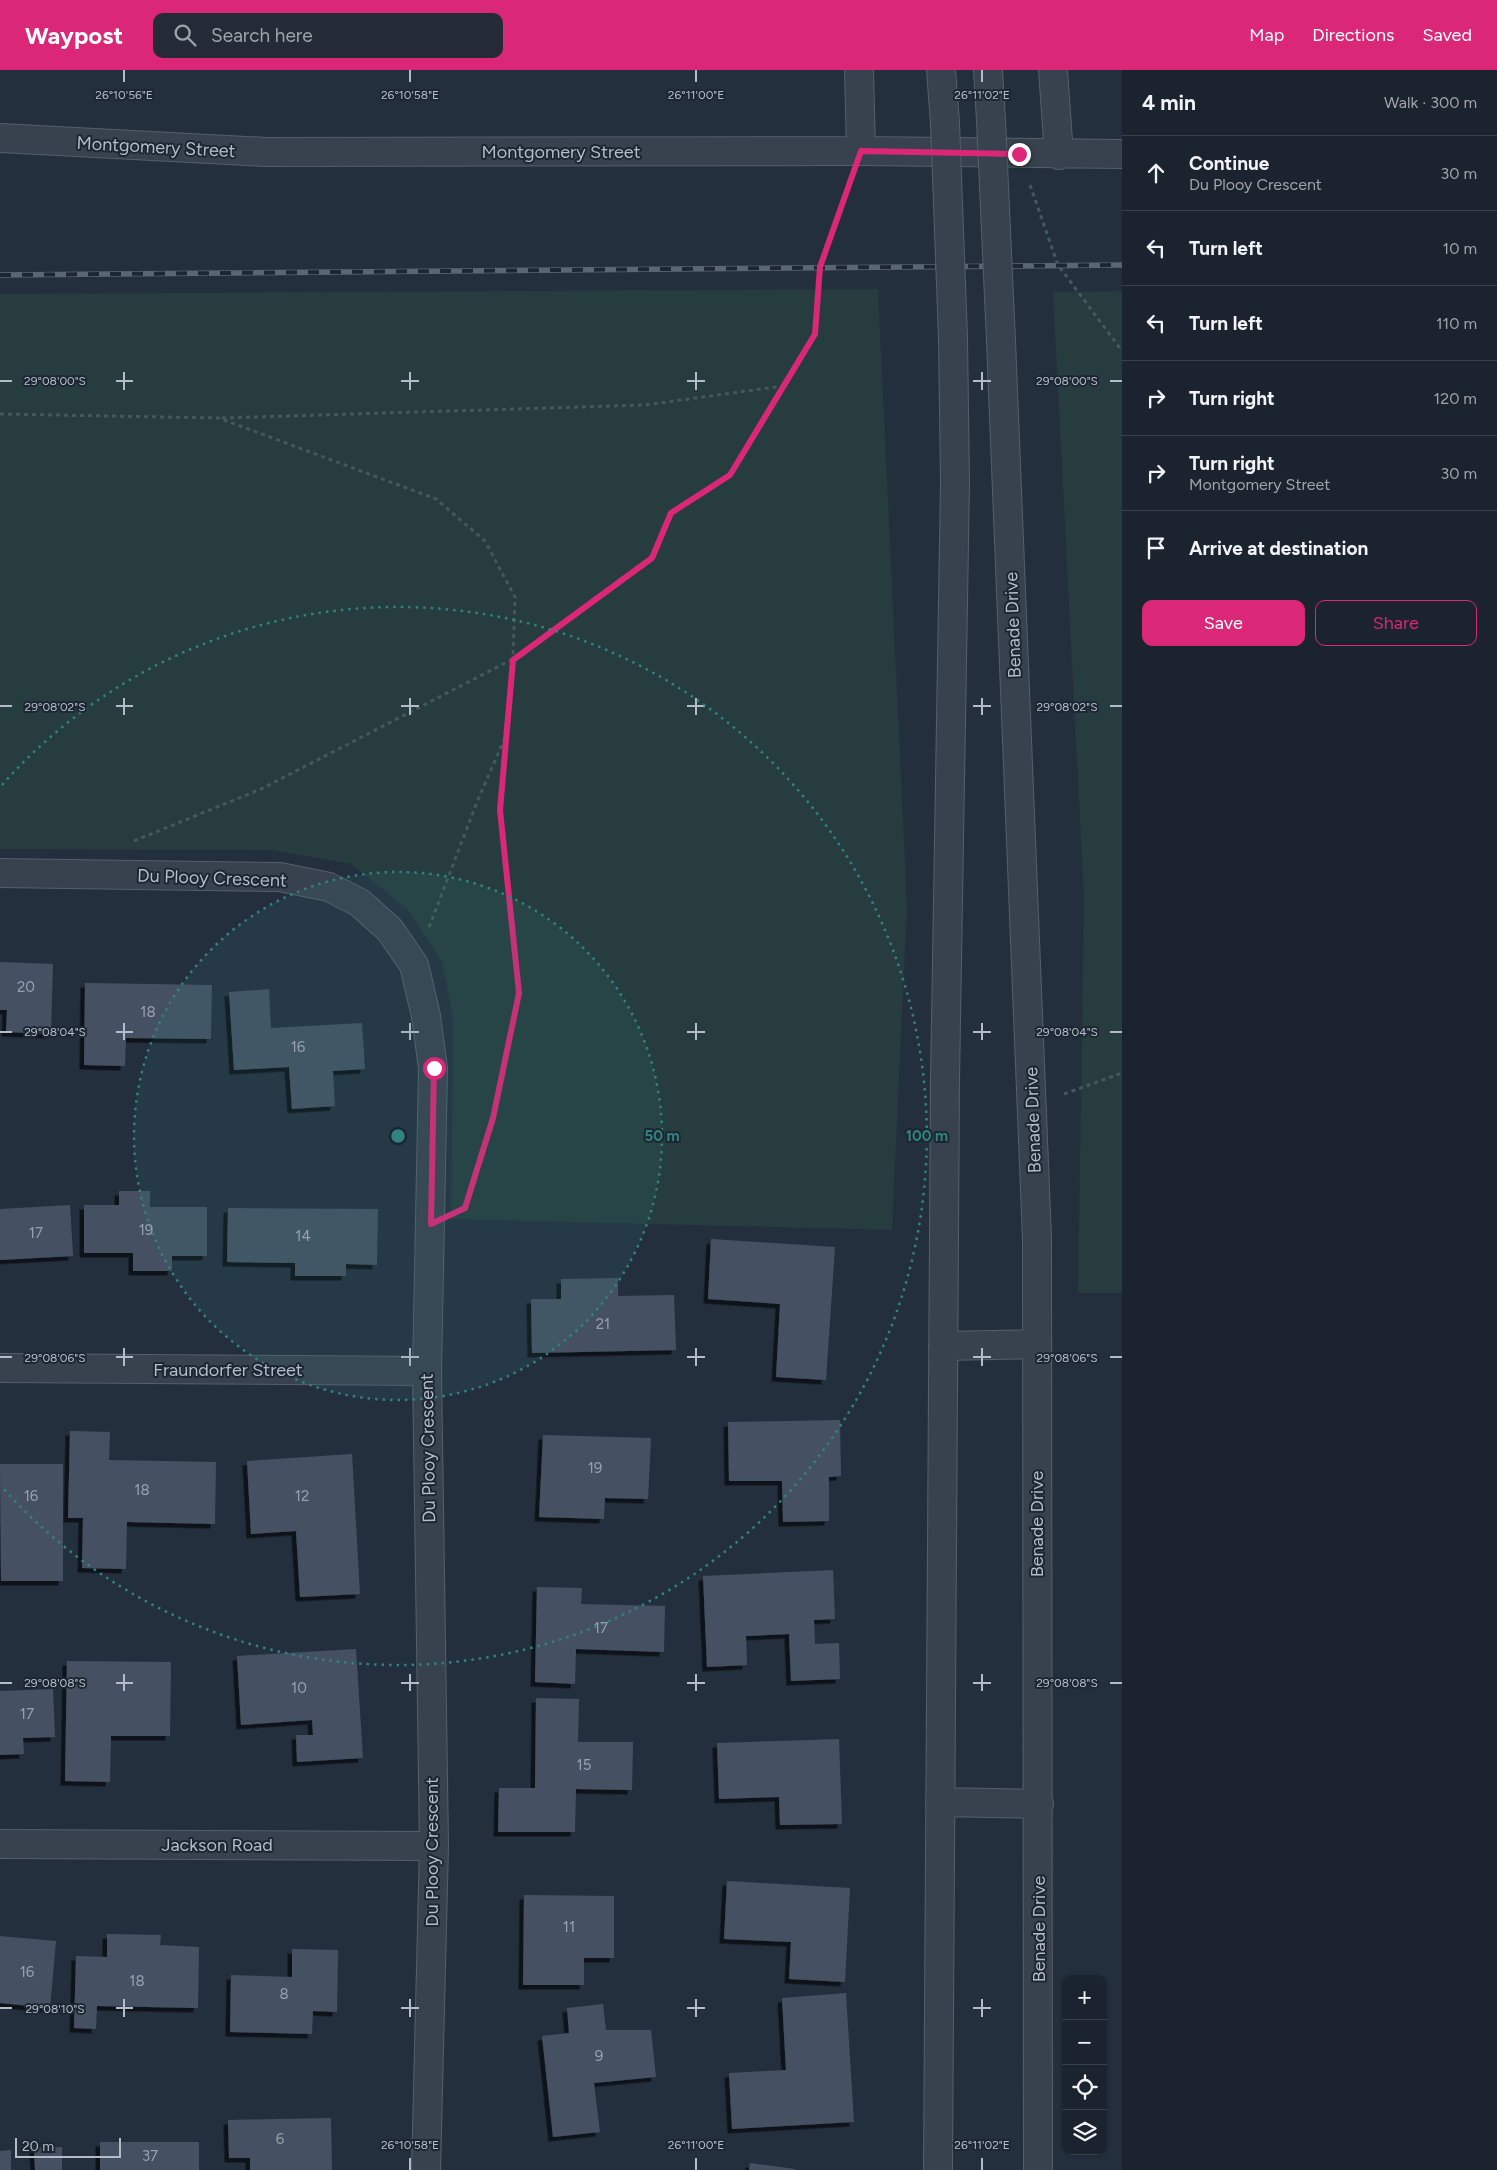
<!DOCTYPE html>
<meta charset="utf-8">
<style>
:root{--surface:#1b232e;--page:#242b36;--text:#f1f3f6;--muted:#a0a4aa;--line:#39404a;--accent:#db2777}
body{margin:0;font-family:Figtree,sans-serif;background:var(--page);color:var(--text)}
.controls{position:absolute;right:15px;bottom:15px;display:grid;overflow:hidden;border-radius:10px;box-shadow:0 1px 4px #0004}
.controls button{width:45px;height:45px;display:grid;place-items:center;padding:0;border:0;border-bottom:1px solid var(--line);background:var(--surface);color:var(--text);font:25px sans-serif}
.scale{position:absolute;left:15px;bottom:12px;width:106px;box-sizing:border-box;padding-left:5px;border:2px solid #b4bcc9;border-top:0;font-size:14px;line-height:18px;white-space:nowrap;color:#b4bcc9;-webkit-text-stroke:4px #1d2633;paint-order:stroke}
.stop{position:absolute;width:15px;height:15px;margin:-11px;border:4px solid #db2777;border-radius:50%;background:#fff}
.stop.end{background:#db2777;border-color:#fff;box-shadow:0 1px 5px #0008}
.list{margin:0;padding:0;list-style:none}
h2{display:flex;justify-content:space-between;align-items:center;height:65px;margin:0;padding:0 20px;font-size:21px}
h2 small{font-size:16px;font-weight:400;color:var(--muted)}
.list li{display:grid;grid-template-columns:32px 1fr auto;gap:15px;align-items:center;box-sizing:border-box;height:75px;padding:0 20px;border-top:1px solid var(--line)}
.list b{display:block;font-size:19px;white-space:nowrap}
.list p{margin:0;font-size:16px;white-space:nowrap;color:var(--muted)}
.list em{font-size:16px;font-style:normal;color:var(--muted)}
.actions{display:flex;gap:10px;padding:15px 20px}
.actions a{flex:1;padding:11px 0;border:1px solid var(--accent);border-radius:10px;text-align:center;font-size:18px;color:var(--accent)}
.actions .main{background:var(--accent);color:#fff}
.icon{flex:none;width:28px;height:28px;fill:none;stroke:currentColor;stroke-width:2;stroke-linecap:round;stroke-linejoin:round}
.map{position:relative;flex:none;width:1122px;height:2100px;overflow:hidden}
header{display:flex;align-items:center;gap:30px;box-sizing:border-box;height:70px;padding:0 25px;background:var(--accent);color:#fff}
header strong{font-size:24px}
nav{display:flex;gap:28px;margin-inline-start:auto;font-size:18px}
.search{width:350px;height:45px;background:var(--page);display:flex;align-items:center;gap:12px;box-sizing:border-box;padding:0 18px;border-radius:10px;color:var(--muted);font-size:19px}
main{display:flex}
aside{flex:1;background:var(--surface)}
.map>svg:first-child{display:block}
</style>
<header>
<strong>Waypost</strong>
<div class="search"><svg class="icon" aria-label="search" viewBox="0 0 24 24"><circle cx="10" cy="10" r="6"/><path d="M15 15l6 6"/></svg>Search here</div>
<nav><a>Map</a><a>Directions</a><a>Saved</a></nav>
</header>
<main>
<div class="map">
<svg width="1122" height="2100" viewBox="0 0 1122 2100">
<defs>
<filter id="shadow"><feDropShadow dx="-4.5" dy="4.5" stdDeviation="0" flood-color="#0009"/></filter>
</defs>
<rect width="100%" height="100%" fill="#242f3e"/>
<path fill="#263c3f" d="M878 219 907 835 892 1160 451 1149 453 948 442 892 408 840 351 794 271 780 0 779V224Z
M1122 221V1223H1078L1084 828 1053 222Z"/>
<path fill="#455162" filter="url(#shadow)" d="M0 892 53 894 51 964 6 962 7 940H0Z
M85 913 212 915 211 969 126 968 125 996 84 995Z
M269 919 271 958 362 953 365 999 333 1001 335 1036 292 1039 289 997 234 1000 229 922Z
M119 1121H150V1137H207V1186H172V1201H133V1183H84V1135H119Z
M70 1135 73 1186 0 1190V1139Z
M228 1138 378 1139 377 1195 346 1194V1206H295V1193L227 1192Z
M711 1169 835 1177 826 1310 776 1307 780 1234 708 1229Z
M618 1208V1226L674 1225 676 1280 532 1283 531 1229H561V1209Z
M840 1350 841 1406 829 1407V1451L783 1452 782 1411H729L728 1352Z
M70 1361 110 1362 109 1390 216 1392 215 1454 127 1452 126 1499 82 1498 83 1448H68Z
M543 1365 651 1368 648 1429 605 1428 604 1449 539 1447Z
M352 1384 360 1524 300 1527 296 1461 251 1464 247 1391Z
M0 1394H63V1511H1Z
M833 1500 835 1549 814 1550 815 1574 839 1573 840 1609 791 1611 789 1564 746 1566 747 1595 707 1597 703 1506Z
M537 1517 582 1518 581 1534 665 1536 664 1582 576 1579 575 1614 535 1612Z
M356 1579 363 1688 297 1692 296 1665H313L312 1650 241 1655 237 1586Z
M67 1591 171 1592 170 1666H111L110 1712 65 1711Z
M53 1619 55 1667 23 1668 24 1684 0 1685V1621Z
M536 1628 579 1629 578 1672H633L632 1720 576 1719 575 1762H498L499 1718H535Z
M839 1669 842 1754 780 1755 779 1727 719 1729 717 1673Z
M727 1811 850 1818 845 1912 789 1909 791 1872 724 1869Z
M524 1825 614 1826V1888H584V1915H523Z
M107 1864 161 1865 160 1875 199 1877 198 1938 97 1936 96 1959 74 1958 76 1886 107 1887Z
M0 1866 56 1871 50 1938 0 1933Z
M292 1879 338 1880 337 1942 313 1941 312 1964 230 1962 231 1905 292 1907Z
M846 1923 854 2052 732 2059 729 2003 786 2000 782 1928Z
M603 1934 606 1960H651L656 2007 594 2013 600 2062 553 2067 542 1966 569 1963 567 1938Z
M331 2048 332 2100H250V2088H229L228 2050Z
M100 2072H199V2100H100Z
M62 2077V2100H35L34 2078Z
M11 2080V2100H0V2081Z
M750 2093 795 2099V2100H749Z"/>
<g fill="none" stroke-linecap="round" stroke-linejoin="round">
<defs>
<path id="minor" d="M859 0 861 81
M1053 0 1059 85
M0 68 266 82 861 81 1122 84
M0 803 280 807 329 817 360 833 390 860 414 895 426 946 433 998 427 1301 434 1776 426 2100
M0 1298 427 1301
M0 1774 434 1776"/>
<path id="tertiary" d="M941 0 945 53
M988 0 991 50
M1001 271 1037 1169 1038 2100
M943 1276 1036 1274
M940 1732 1039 1734
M938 2100 945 1010 955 412 953 268"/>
</defs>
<use href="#minor" stroke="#565f6c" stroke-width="30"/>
<use href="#tertiary" stroke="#565f6c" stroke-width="30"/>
<path stroke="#44595c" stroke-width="3" stroke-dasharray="4 4" stroke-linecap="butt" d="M1030 115 1058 195 1122 281
M0 344 219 348 436 429 485 471 515 527 513 589 504 670 477 732 428 860
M222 348 645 335 783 316
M134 771 261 719 513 589 652 488 671 443 730 405 815 264 820 197 849 114
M1064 1024 1122 1003
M462 1140 465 1138 493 1048 519 923 500 740 504 674"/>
<use href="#minor" stroke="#38414e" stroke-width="28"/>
<use href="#tertiary" stroke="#38414e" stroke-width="28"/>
<defs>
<path id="rail" d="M0 205 1122 195"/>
</defs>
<use href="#rail" stroke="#5a6575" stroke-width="5.5"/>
<use href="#rail" stroke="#1d2633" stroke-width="4" stroke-dasharray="11" stroke-linecap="butt"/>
<defs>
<path id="tertiary-bridge" d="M991 50 1001 271
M945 53 953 268"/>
</defs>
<use href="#tertiary-bridge" stroke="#565f6c" stroke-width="30" stroke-linecap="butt"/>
<use href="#tertiary-bridge" stroke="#38414e" stroke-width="28"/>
</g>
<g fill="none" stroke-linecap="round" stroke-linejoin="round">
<path stroke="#db2777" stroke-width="6" d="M434 998 431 1154 465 1138 493 1048 519 923 500 740 513 590 652 488 671 443 730 405 815 264 820 197 861 81 1019 84"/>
</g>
<path fill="none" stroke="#b4bcc9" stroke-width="2" d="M124 0V12M410 0V12M696 0V12M982 0V12M124 302V320M410 302V320M696 302V320M982 302V320M0 311H12M116 311H133M401 311H419M687 311H705M973 311H991M1110 311H1122M124 628V645M410 628V645M696 628V645M982 628V645M0 636H12M116 636H133M401 636H419M687 636H705M973 636H991M1110 636H1122M124 953V970M410 953V970M696 953V970M982 953V970M0 962H12M116 962H133M401 962H419M687 962H705M973 962H991M1110 962H1122M124 1278V1296M410 1278V1296M696 1278V1296M982 1278V1296M0 1287H12M116 1287H133M401 1287H419M687 1287H705M973 1287H991M1110 1287H1122M124 1604V1621M410 1604V1621M696 1604V1621M982 1604V1621M0 1613H12M116 1613H133M401 1613H419M687 1613H705M973 1613H991M1110 1613H1122M124 1929V1947M410 1929V1947M696 1929V1947M982 1929V1947M0 1938H12M116 1938H133M401 1938H419M687 1938H705M973 1938H991M410 2088V2100M696 2088V2100M982 2088V2100"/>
<circle cx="398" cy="1066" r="264" fill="#308480" fill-opacity=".12"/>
<g fill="none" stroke="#308480" stroke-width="2.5" stroke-dasharray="2.5 5">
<circle cx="398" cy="1066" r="264"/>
<path d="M2 715A529 529 0 1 1 2 1417"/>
</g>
<g text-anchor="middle" stroke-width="4" stroke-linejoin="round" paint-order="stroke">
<g font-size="15" fill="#98a1af">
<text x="26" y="922">20</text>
<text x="148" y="947">18</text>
<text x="298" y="982">16</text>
<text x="146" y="1165">19</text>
<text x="36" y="1168">17</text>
<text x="303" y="1171">14</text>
<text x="603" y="1259">21</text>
<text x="595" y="1403">19</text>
<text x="142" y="1425">18</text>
<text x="31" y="1431">16</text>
<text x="302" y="1431">12</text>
<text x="601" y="1563">17</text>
<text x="299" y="1623">10</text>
<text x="27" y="1649">17</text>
<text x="584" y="1700">15</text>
<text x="569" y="1862">11</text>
<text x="27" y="1907">16</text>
<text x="137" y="1916">18</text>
<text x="284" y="1929">8</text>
<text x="599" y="1991">9</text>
<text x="280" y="2074">6</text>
<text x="150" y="2091">37</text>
</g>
<g font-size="18" fill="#b4bcc9" stroke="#1d2633">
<text transform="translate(156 77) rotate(3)" y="6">Montgomery Street</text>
<text x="561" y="88">Montgomery Street</text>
<text transform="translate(1013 555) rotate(-92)" y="6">Benade Drive</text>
<text transform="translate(212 808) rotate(2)" y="6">Du Plooy Crescent</text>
<text transform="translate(1033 1050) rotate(-92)" y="6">Benade Drive</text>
<text x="228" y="1306">Fraundorfer Street</text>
<text transform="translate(428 1378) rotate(-91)" y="6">Du Plooy Crescent</text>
<text transform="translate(1037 1454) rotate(-90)" y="6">Benade Drive</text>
<text x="217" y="1781">Jackson Road</text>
<text transform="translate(432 1782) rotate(-90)" y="6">Du Plooy Crescent</text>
<text transform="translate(1039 1859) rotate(-90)" y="6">Benade Drive</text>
</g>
</g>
<g font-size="12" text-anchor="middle" fill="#b4bcc9" stroke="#1d2633" stroke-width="4" stroke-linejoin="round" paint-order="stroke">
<text x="124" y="29">26°10'56"E</text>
<text x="410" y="29">26°10'58"E</text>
<text x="696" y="29">26°11'00"E</text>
<text x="982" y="29">26°11'02"E</text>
<text x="55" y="315">29°08'00"S</text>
<text x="1067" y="315">29°08'00"S</text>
<text x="55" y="641">29°08'02"S</text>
<text x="1067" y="641">29°08'02"S</text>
<text x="55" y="966">29°08'04"S</text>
<text x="1067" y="966">29°08'04"S</text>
<text x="55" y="1292">29°08'06"S</text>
<text x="1067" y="1292">29°08'06"S</text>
<text x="55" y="1617">29°08'08"S</text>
<text x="1067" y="1617">29°08'08"S</text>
<text x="55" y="1943">29°08'10"S</text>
<text x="410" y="2079">26°10'58"E</text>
<text x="696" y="2079">26°11'00"E</text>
<text x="982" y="2079">26°11'02"E</text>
</g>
<circle cx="398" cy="1066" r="8" fill="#308480" stroke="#1d2633" stroke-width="2.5"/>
<g font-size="15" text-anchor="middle" font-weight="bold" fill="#308480" stroke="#1d2633" stroke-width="4" stroke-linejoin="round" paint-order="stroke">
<text x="662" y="1071">50 m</text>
<text x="927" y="1071">100 m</text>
</g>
</svg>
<div class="controls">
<button>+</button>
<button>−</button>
<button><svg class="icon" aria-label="locate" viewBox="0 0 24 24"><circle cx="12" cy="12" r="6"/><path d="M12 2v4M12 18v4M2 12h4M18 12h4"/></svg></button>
<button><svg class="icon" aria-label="layers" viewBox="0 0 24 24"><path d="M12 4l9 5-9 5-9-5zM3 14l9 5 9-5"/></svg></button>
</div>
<div class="scale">20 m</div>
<div class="stop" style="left:434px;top:998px"></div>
<div class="stop end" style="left:1019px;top:84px"></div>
</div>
<aside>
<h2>4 min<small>Walk · 300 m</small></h2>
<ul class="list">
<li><svg class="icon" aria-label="ahead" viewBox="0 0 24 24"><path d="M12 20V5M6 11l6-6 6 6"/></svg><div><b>Continue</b><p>Du Plooy Crescent</p></div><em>30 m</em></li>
<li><svg class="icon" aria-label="left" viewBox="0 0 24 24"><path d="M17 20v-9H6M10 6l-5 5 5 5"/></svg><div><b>Turn left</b></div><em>10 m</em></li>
<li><svg class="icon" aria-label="left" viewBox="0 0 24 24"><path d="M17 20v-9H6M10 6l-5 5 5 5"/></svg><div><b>Turn left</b></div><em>110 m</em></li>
<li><svg class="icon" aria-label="right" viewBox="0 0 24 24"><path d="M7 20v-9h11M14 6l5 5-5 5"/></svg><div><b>Turn right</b></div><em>120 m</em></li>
<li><svg class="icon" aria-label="right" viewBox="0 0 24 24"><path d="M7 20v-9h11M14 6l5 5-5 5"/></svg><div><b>Turn right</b><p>Montgomery Street</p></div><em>30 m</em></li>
<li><svg class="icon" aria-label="arrive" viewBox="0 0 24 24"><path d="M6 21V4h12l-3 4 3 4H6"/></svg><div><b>Arrive at destination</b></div></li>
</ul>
<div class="actions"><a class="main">Save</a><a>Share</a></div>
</aside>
</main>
